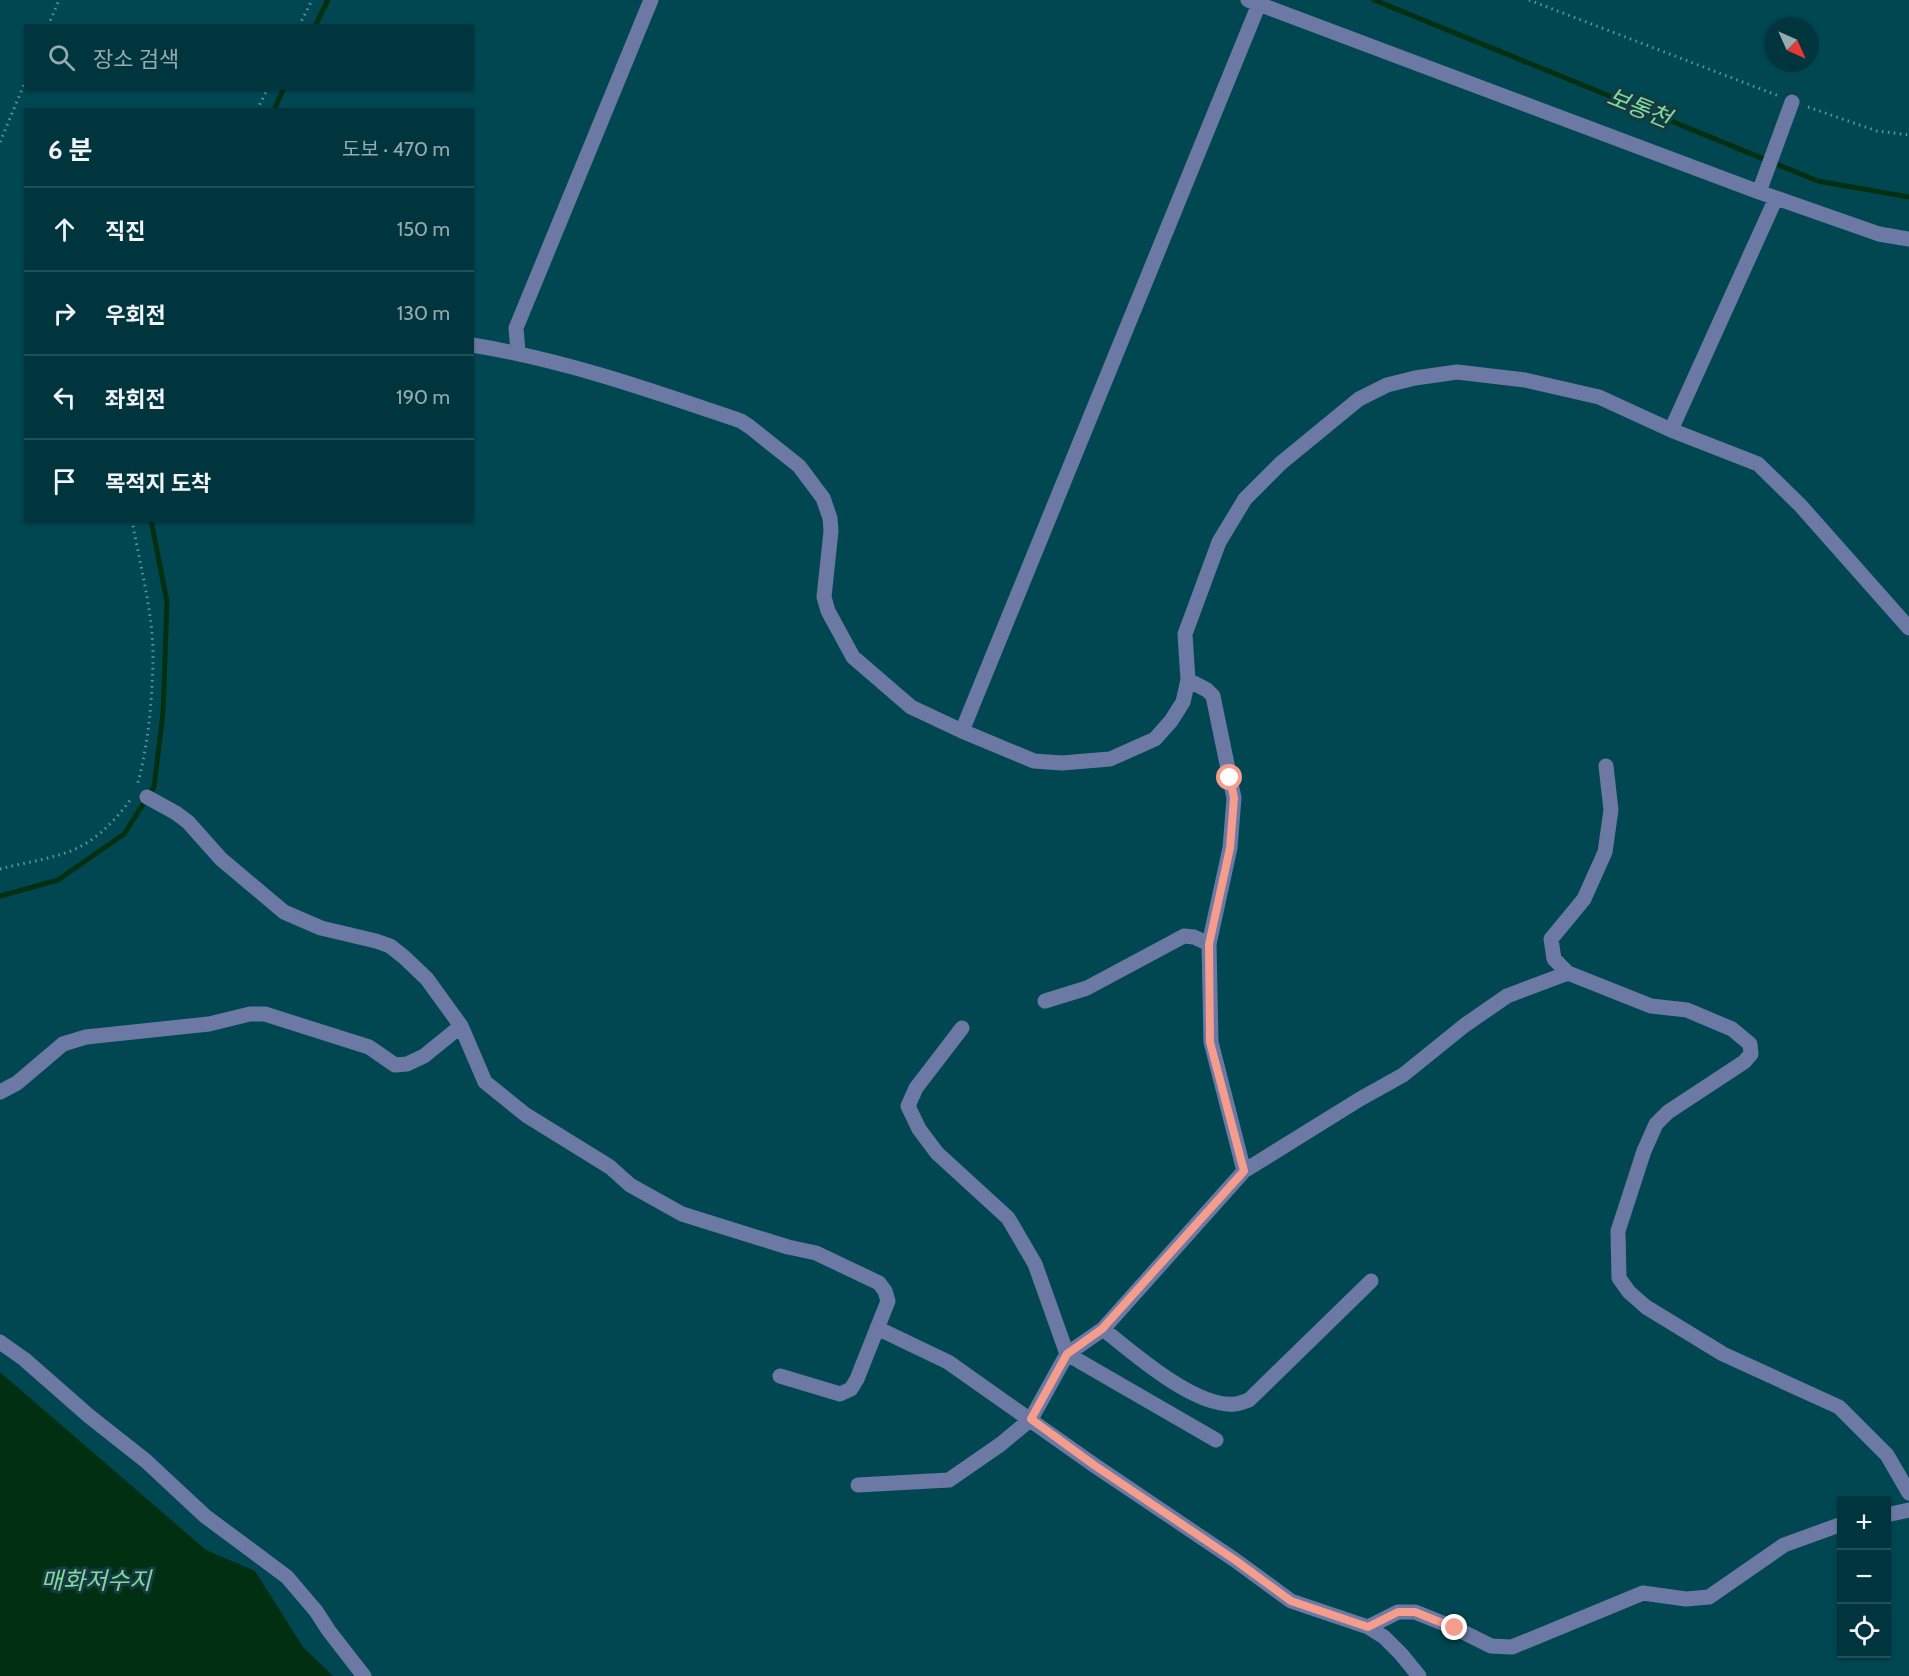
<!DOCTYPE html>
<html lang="ko">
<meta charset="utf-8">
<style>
:root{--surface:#00353e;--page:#0a3d45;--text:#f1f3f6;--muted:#95abb0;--line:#225058}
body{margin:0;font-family:Cabin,"Noto Sans KR",sans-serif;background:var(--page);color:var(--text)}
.controls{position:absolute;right:18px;bottom:18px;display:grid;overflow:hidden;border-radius:0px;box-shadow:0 2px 4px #0004}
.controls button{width:54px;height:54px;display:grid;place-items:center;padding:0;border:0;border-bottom:2px solid var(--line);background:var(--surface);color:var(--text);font:30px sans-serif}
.compass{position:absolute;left:1765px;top:18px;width:54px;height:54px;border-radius:50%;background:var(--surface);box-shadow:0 2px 4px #0004;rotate:135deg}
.stop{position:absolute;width:18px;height:18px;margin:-14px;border:4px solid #f49d8c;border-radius:50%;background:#fff}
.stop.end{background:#f49d8c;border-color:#fff;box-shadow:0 2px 6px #0008}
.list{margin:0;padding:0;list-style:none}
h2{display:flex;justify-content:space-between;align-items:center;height:78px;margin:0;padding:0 24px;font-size:26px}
h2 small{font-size:20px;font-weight:400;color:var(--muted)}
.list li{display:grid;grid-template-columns:39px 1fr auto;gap:18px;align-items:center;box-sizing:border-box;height:84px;padding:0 24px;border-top:2px solid var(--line)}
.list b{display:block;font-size:22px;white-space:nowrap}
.list em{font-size:20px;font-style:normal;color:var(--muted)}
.icon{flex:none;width:33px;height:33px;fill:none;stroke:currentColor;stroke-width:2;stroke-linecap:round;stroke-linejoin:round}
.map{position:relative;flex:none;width:1909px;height:1676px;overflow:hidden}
.search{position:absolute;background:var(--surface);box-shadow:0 2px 4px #0004;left:24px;top:24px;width:450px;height:66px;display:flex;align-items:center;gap:15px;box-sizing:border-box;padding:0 21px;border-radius:0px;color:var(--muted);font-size:22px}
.panel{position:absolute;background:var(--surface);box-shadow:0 2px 4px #0004;left:24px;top:108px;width:450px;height:414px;border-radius:0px}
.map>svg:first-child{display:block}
</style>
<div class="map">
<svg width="1909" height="1676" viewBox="0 0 1909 1676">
<rect width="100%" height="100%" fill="#004752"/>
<path fill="#002f12" d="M0 1372 206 1550 255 1571 303 1647 333 1676H0Z"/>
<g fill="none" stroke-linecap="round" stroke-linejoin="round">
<path stroke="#002f12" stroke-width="5" d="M1374 0 1818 181 1909 197
M315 26 328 0
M274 110 284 88
M0 896 58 880 124 834 154 787 163 713 167 602 151 520"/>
<path stroke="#5996a1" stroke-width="3" stroke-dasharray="1.5 4.5" stroke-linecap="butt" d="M1529 0 1779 96
M48 26 59 0
M299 26 312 0
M1808 107 1877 131 1909 135
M257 110 268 88
M0 142 26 80
M132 520C140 566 154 615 153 662 152 702 148 747 137 786
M0 869C22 863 46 860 68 852 94 843 115 821 131 799"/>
<path stroke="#6d79a5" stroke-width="15" d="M1248 0 1759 192 1879 234 1909 239
M1759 192 1792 102
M472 345C565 360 653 391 741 421L750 427 799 466 823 498 830 518 831 531 824 597 828 611 853 657 911 707 962 731 1034 761 1062 763 1110 759 1155 739 1171 721 1183 702 1188 680 1185 634 1219 542 1245 499 1281 463 1359 399 1387 385 1415 378 1457 372 1525 380 1599 397 1671 430 1758 464 1800 505 1909 628
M518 352 516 328 651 0
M1671 430 1776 198
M1188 680 1207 690 1213 696 1234 798 1230 848 1209 944 1211 1042 1244 1171
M962 731 1259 4
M1606 766 1611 810 1605 852 1584 899 1551 939 1554 959 1568 973 1651 1006 1687 1010 1732 1029 1750 1044 1751 1054 1744 1062 1668 1112 1656 1124 1644 1151 1618 1231 1619 1278 1629 1292 1646 1307 1723 1354 1839 1407 1887 1455 1909 1493
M147 797 176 813 188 822 221 859 284 912 321 928 376 941 390 946 404 957 427 979 461 1026 485 1082 526 1115 610 1167 630 1185 682 1214 788 1247 816 1253 879 1283 885 1291 888 1301 857 1379 851 1389 840 1394 780 1376
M1045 1001 1087 988 1184 936 1194 937 1209 944
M0 1092 17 1083 63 1044 86 1037 209 1024 250 1014H265L369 1047 395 1065 407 1064 424 1056 461 1026
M877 1328 948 1362 1094 1465 1235 1560 1291 1601 1368 1627 1384 1637 1401 1654 1419 1676
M1103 1329C1133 1353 1195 1408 1235 1404 1240 1404 1245 1401 1249 1400L1371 1281
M0 1342 24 1359 89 1416 146 1461 205 1516 287 1577 316 1611 329 1631 364 1676
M1216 1440 1067 1354 1103 1329 1244 1171 1360 1099 1403 1075 1465 1025 1507 996 1568 973
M858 1485 949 1480 1001 1444 1031 1419 1067 1354 1035 1264 1008 1218 937 1153 919 1129 908 1106 916 1088 962 1028
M1886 1515 1909 1510
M1368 1627 1398 1612H1415L1455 1628 1491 1646 1512 1647 1643 1593 1686 1599 1709 1597 1784 1545 1842 1524"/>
</g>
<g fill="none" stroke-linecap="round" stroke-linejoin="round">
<path stroke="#f49d8c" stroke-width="8" d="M1230 778 1234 798 1230 848 1209 944 1210 1042 1244 1171 1102 1329 1067 1354 1031 1419 1094 1465 1235 1560 1291 1601 1368 1627 1398 1612H1415L1455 1628"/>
</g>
<g text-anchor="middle" stroke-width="6" stroke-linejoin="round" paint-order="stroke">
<g font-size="24" font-style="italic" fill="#82d99a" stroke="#163a41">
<text transform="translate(1639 108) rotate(22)" y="8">보통천</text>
<text x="96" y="1589">매화저수지</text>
</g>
</g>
</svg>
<div class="controls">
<button>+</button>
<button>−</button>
<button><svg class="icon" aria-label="locate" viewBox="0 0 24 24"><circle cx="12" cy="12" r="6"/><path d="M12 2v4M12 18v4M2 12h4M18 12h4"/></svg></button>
</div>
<svg class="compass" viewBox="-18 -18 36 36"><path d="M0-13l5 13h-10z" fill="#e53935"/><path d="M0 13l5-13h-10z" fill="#95abb0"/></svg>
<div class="stop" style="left:1230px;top:778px"></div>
<div class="stop end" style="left:1455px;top:1628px"></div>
<div class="search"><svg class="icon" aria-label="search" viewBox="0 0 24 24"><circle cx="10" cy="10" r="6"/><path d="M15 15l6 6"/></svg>장소 검색</div>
<section class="panel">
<h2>6 분<small>도보 · 470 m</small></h2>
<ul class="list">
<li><svg class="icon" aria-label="ahead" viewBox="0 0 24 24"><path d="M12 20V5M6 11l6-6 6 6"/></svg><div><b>직진</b></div><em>150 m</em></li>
<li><svg class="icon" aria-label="right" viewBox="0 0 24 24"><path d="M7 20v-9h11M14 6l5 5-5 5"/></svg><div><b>우회전</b></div><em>130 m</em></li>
<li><svg class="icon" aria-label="left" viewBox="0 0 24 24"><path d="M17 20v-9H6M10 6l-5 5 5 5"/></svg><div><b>좌회전</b></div><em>190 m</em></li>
<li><svg class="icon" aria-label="arrive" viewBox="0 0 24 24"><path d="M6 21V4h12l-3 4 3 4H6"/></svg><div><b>목적지 도착</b></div></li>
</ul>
</section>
</div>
